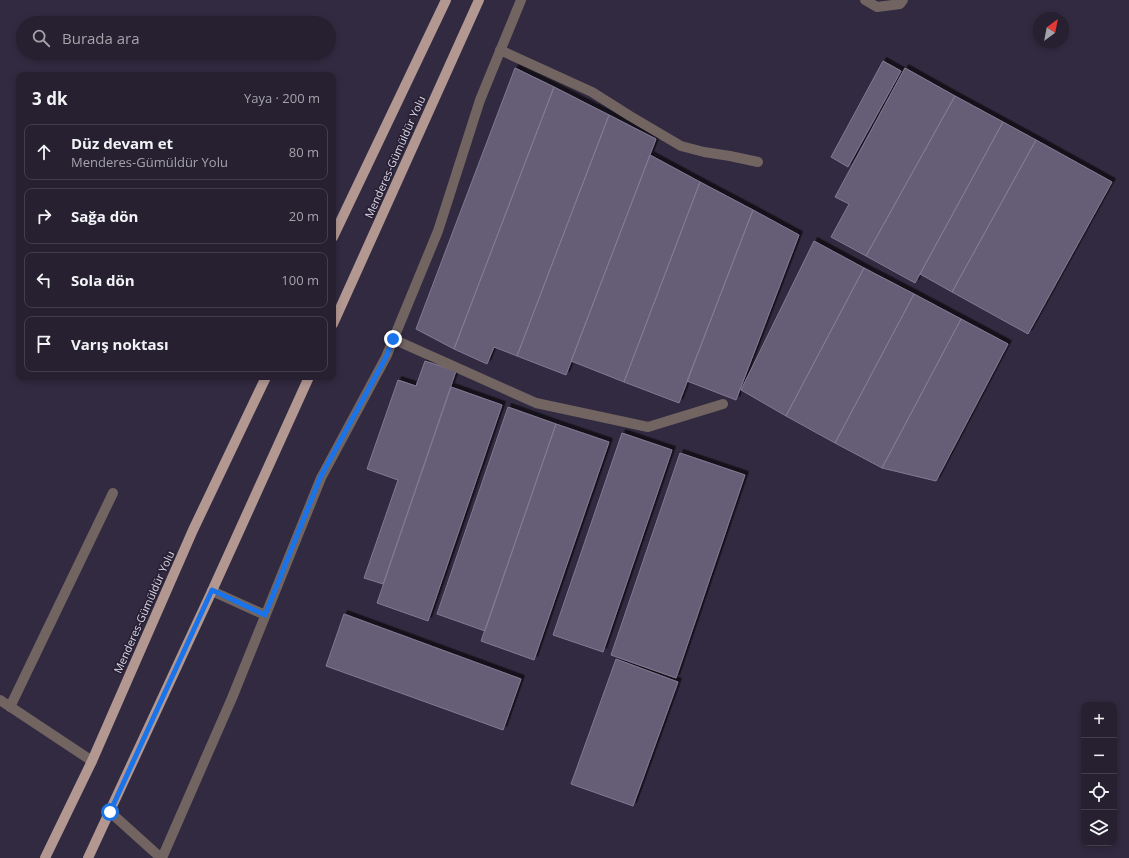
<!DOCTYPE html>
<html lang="tr">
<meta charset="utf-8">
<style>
:root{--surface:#262030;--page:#322d3c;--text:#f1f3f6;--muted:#a4a3ab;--line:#423e4c}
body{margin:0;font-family:"Open Sans",sans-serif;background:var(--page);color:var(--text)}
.controls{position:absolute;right:12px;bottom:12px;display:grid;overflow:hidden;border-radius:8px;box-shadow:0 2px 6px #0003}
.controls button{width:36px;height:36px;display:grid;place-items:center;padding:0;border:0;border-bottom:1px solid var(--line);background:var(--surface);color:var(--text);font:20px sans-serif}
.compass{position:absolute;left:1033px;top:12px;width:36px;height:36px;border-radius:50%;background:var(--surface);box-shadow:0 2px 6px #0003;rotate:32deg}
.stop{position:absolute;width:12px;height:12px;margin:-9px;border:3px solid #1a73e8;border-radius:50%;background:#fff}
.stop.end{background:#1a73e8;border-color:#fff;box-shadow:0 1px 4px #0008}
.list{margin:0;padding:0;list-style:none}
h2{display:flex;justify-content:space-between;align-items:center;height:52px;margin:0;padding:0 16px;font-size:17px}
h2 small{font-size:13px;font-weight:400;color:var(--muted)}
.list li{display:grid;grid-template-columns:26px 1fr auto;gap:12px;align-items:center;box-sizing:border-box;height:56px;margin:0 8px 8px;padding:0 8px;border:1px solid var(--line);border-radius:8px}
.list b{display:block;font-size:15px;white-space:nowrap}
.list p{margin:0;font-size:13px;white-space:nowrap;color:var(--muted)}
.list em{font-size:13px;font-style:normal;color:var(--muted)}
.icon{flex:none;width:22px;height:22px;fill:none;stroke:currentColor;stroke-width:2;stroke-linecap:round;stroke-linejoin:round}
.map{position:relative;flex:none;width:1129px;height:858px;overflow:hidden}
.search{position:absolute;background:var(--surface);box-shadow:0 2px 6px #0003;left:16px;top:16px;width:320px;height:44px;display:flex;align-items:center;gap:10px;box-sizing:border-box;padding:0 14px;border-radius:22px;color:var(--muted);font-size:15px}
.panel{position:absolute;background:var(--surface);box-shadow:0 2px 6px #0003;left:16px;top:72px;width:320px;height:308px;border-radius:8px}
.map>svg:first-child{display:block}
</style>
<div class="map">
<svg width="1129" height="858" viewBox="0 0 1129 858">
<defs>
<filter id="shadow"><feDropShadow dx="3.5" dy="-3.5" stdDeviation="0" flood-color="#0009"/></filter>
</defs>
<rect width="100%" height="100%" fill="#322a40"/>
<path fill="#665d76" stroke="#827a93" filter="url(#shadow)" d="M883 61 901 71 848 167 831 157Z
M515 68 554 87 454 349 416 329Z
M905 68 955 96 866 256 831 237 849 204 835 197Z
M554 87 609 115 517 356 494 347 487 364 454 349Z
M955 96 1003 122 915 283 866 256Z
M609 115 656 139 566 375 517 356Z
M1003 122 1036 140 952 292 920 274Z
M1036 140 1112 182 1028 334 952 292Z
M650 155 700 182 624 382 571 361Z
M700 182 753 210 679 403 624 382Z
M753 210 799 235 736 400 687 381Z
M814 241 864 268 786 416 741 390Z
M864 268 914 294 835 443 786 416Z
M914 294 961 319 882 468 835 443Z
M961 319 1008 344 936 481 882 468Z
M425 361 456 371 383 584 364 578 398 480 367 469 398 380 416 386Z
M451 387 502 405 428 621 377 603Z
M508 407 556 424 485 631 437 614Z
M556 424 609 442 534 660 481 641Z
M622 433 672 450 603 652 553 635Z
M680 453 745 475 676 678 611 655Z
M344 614 521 679 503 730 326 666Z
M616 659 678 682 633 806 571 784Z"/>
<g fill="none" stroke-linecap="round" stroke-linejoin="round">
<path stroke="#716461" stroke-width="10" d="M865 0 877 7 900 4 903 0
M500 50 592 92 630 116 681 146 704 152 730 156 758 162
M393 339 536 403 648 427 723 404
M212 591 265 615
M0 700 92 761
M10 707 113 493
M110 812 161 858
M162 858 232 698 321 478 386 357 438 231 480 100 521 0"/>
<path stroke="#b39892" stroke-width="10" d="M333 237 446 0
M333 324 479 0
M45 858 92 761 193 530 266 377
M88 858 212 591 309 377"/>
</g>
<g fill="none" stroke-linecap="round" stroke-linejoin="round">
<path stroke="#1a73e8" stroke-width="5" d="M110 812 212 590 265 615 320 478 386 357 393 339"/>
</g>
<g text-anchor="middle" stroke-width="3.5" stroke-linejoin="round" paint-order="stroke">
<g font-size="11" fill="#dcd8e6" stroke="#282135">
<text transform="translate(395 157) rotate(-66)" y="4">Menderes-Gümüldür Yolu</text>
<text transform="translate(144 612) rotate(-66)" y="4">Menderes-Gümüldür Yolu</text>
</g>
</g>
</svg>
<div class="controls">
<button>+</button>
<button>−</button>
<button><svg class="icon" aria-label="locate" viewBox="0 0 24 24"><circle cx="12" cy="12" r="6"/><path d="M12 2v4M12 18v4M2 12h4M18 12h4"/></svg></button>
<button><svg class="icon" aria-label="layers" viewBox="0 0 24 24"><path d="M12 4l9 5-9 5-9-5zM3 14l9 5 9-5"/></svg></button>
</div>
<svg class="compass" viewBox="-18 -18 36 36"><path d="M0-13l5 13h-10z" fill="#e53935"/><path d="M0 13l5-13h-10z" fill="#a4a3ab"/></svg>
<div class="stop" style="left:110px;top:812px"></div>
<div class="stop end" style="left:393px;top:339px"></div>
<div class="search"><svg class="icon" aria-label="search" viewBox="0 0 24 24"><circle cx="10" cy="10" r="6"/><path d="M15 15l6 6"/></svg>Burada ara</div>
<section class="panel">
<h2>3 dk<small>Yaya · 200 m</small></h2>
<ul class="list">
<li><svg class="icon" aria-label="ahead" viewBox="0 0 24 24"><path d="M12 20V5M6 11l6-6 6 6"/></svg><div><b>Düz devam et</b><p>Menderes-Gümüldür Yolu</p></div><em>80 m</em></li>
<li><svg class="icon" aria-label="right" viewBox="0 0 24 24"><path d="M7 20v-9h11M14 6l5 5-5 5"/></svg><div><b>Sağa dön</b></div><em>20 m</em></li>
<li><svg class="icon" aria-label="left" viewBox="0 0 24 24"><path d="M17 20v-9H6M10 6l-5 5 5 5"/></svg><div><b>Sola dön</b></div><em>100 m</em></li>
<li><svg class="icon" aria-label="arrive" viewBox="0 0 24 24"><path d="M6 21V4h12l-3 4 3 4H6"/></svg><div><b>Varış noktası</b></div></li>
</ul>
</section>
</div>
